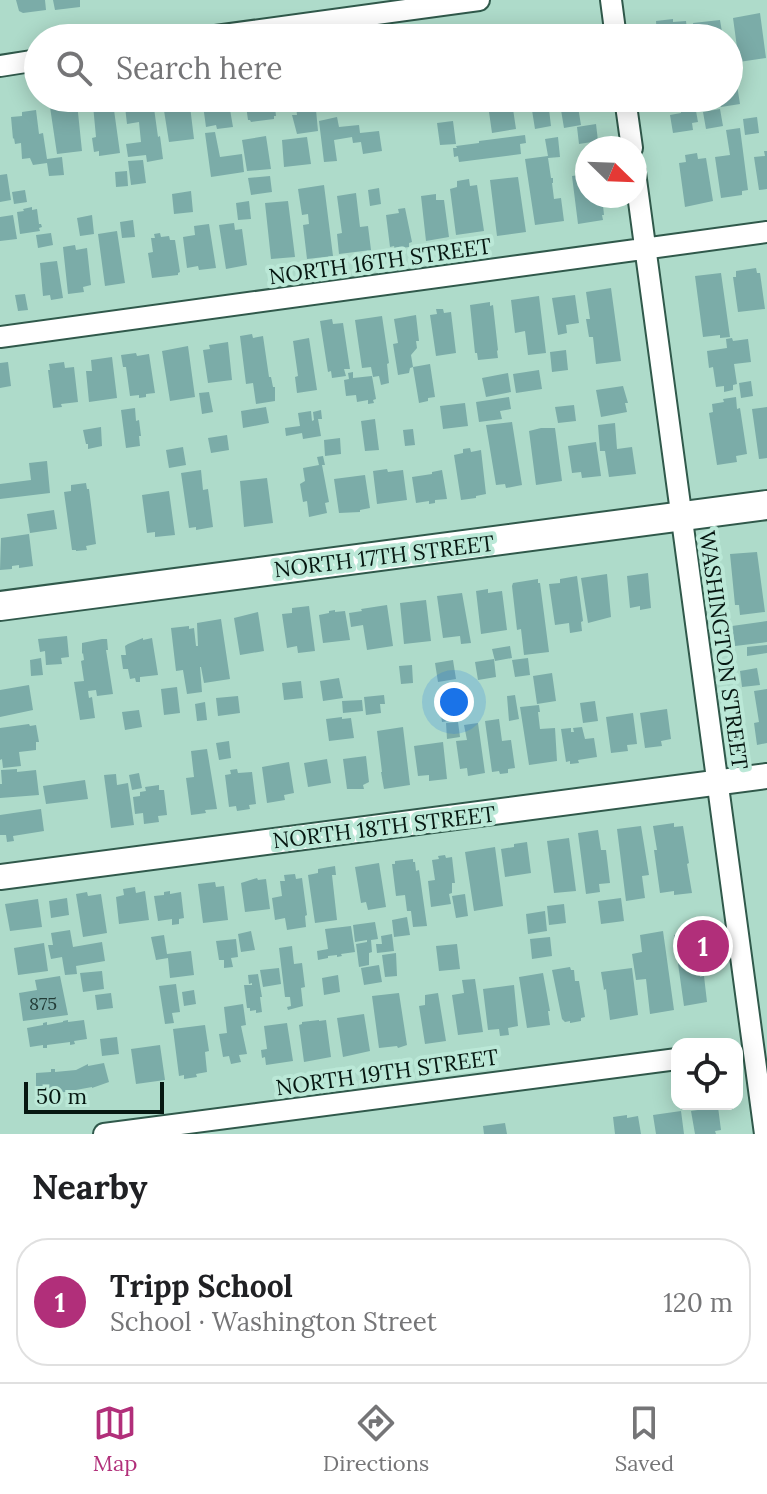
<!DOCTYPE html>
<meta charset="utf-8">
<style>
:root{--surface:#fff;--page:#f6f6f6;--text:#202124;--muted:#757577;--line:#e0e0e0;--accent:#b12f7a}
body{margin:0;font-family:Lora,serif;background:var(--page);color:var(--text)}
.controls{position:absolute;right:24px;bottom:24px;display:grid;overflow:hidden;border-radius:16px;box-shadow:0 4px 20px #0003}
.controls button{width:72px;height:72px;display:grid;place-items:center;padding:0;border:0;border-bottom:2px solid var(--line);background:var(--surface);color:var(--text);font:40px sans-serif}
.compass{position:absolute;left:575px;top:136px;width:72px;height:72px;border-radius:50%;background:var(--surface);box-shadow:0 4px 20px #0003;rotate:113deg}
.scale{position:absolute;left:24px;bottom:20px;width:140px;box-sizing:border-box;padding-left:8px;border:4px solid #061711;border-top:0;font-size:22px;line-height:28px;white-space:nowrap;color:#061711;-webkit-text-stroke:6px #bbe8d7;paint-order:stroke}
.you{position:absolute;left:454px;top:702px;width:28px;height:28px;margin:-20px;border:6px solid #fff;border-radius:50%;background:#1a73e8;box-shadow:0 0 0 12px #1a73e833}
.badge{display:grid;place-items:center;width:52px;height:52px;border-radius:50%;background:var(--accent);color:#fff;font-size:26px;font-weight:700}
.pin{position:absolute;translate:-50% -50%;border:4px solid #fff;box-shadow:0 2px 8px #0006}
.list{margin:0;padding:0;list-style:none}
h2{display:flex;justify-content:space-between;align-items:center;height:104px;margin:0;padding:0 32px;font-size:34px}
h2 small{font-size:26px;font-weight:400;color:var(--muted)}
.list li{display:grid;grid-template-columns:52px 1fr auto;gap:24px;align-items:center;box-sizing:border-box;height:128px;margin:0 16px 16px;padding:0 16px;border:2px solid var(--line);border-radius:32px}
.list b{display:block;font-size:30px;white-space:nowrap}
.list p{margin:0;font-size:26px;white-space:nowrap;color:var(--muted)}
.list em{font-size:26px;font-style:normal;color:var(--muted)}
.icon{flex:none;width:44px;height:44px;fill:none;stroke:currentColor;stroke-width:2;stroke-linecap:round;stroke-linejoin:round}
.map{position:relative;flex:none;width:767px;height:1134px;overflow:hidden}
.search{position:absolute;background:var(--surface);box-shadow:0 4px 20px #0003;left:24px;right:24px;top:24px;height:88px;display:flex;align-items:center;gap:20px;box-sizing:border-box;padding:0 28px;border-radius:44px;color:var(--muted);font-size:30px}
.sheet{height:248px;background:var(--surface)}
nav{display:flex;justify-content:space-around;align-items:center;box-sizing:border-box;height:112px;border-top:2px solid var(--line);background:var(--surface);font-size:22px;color:var(--muted)}
nav a{display:grid;justify-items:center;gap:4px}
nav .on{color:var(--accent)}
.map>svg:first-child{display:block}
</style>
<div class="map">
<svg width="767" height="1134" viewBox="0 0 767 1134">
<rect width="100%" height="100%" fill="#aedbca"/>
<path fill="#7baca8" d="M16 0H45L46 10 23 13 19 11Z
M53 0H80V7L55 10Z
M760 13 766 58 739 62 733 18Z
M673 19V22L686 21 688 38H657L656 21Z
M720 20 723 38H695L693 23Z
M737 85 740 104 721 107 719 98H729V86Z
M124 98H148V102L153 101 158 137 160 136 163 159 147 162 146 155 128 157 126 144 141 142 139 122 127 124Z
M162 98H189L194 139 169 142Z
M202 98H228L233 127 217 129 216 125 206 127Z
M245 98H274L276 116H274V119L251 122 250 120H248Z
M295 98H312L313 111 316 110 318 131 297 134 292 115H297Z
M679 98H691L695 109 692 110V112L696 111 698 122 692 123 693 130 673 133 670 115 681 113Z
M110 100 111 111 114 110 120 153 99 156V151L94 152 92 138 96 137 93 105H99V102Z
M548 101 551 126 535 129 531 104Z
M61 102H65L66 104 77 103 82 151 57 154 50 107H52L51 103Z
M578 107 581 125 564 128 561 110Z
M513 109 516 129 492 133 489 112Z
M720 109 723 126 706 129 703 112Z
M36 110 39 134 43 133 47 159 62 157 64 175 49 176 47 163 33 165 30 158 22 159 21 143 15 144 14 138 13 139 11 117 22 116V112Z
M337 117 339 127 359 125 360 133 379 131 382 151 363 154 361 142 353 143 352 137 334 140 337 161 324 162 319 121Z
M757 117 759 133 745 135 743 119Z
M453 121 456 144 440 145 437 123Z
M596 124 598 141 579 144 577 127Z
M740 128 748 190 742 191V195L721 198 715 157 730 155 726 130Z
M215 132 220 157 242 154 244 172 211 177 205 133Z
M525 135 526 143 520 144 521 154 459 162 458 156 454 157 453 148H457L456 146 479 143V141Z
M266 136 271 169 247 171 242 140Z
M307 137 311 164 284 167 282 140Z
M558 137 560 157 548 158 551 178H553V183H552L554 199 561 198 564 221 535 225 525 159 548 156 545 139Z
M764 151H767V189L759 190 754 157 765 156Z
M697 153 698 159 706 158 713 201 685 207 679 163 686 162 685 155Z
M143 160 146 183 131 185 128 161Z
M127 171 128 186 116 187 115 172Z
M7 174 11 200 0 202V175Z
M587 174V196H602L604 215H602L603 220 578 224 572 176Z
M270 176 272 192 251 195 248 178Z
M518 177 526 232 497 236 490 180Z
M469 179 470 186 477 185 484 231 456 235 450 189 457 187V181Z
M324 185 333 256 307 259 303 225 309 224 308 214 302 215 298 189Z
M379 188 381 204 370 206 368 190Z
M25 190 27 202 14 204 12 192Z
M191 191 193 212 174 214 172 194Z
M356 193 360 227 368 226 371 250 339 254 337 234 342 233 337 196Z
M436 194V200H444L449 237 426 241 421 196Z
M249 201 251 219 238 220 236 203Z
M288 201 295 257 271 259 265 203Z
M32 207V210L37 209 39 224H41L42 227 39 228 40 231 20 234 17 212 24 211 23 209Z
M405 208 412 242 409 243V247L395 249 394 246 390 247 386 215 399 213 398 209Z
M13 215 17 239 0 241V217Z
M92 215 94 234 80 236 77 218Z
M133 220 135 237 122 238 120 222Z
M234 223 235 230 242 229 247 265 226 269 219 225Z
M209 224 216 268 199 270 198 266 187 268 183 237 195 235 194 226Z
M117 231 125 283 105 286 98 234Z
M51 233 53 245 38 248 36 235Z
M160 233 161 237 169 236 170 240H175L180 272 178 273V275L152 278 148 253 153 252 151 238H155L154 234Z
M75 245 76 250 87 248 91 285 83 287 84 292 68 294 63 247Z
M57 261 63 298 51 300 50 295 43 296 40 263Z
M756 268 757 273H760L765 309 738 312 733 277H736V271Z
M721 273 730 337 720 338V335L703 337 695 276Z
M611 288 621 361 596 364 593 337H589L586 319H590L586 292Z
M25 294 28 310 18 311 15 295Z
M575 295 579 323 566 325 567 333 558 335 552 298Z
M539 296 546 353 528 355 525 331 515 333 511 300Z
M490 302V306L493 305 498 350 497 351 498 358 478 360 477 353H475L470 305Z
M436 309H443L444 313 451 312 456 353 436 356 430 315 437 314Z
M416 315 419 341H416L417 348 411 355 413 367 410 368 409 373 398 375 393 344 398 343 394 319Z
M382 316 389 363 387 364 389 383 381 385 379 376 373 377 371 367 362 368 355 320Z
M332 319 333 324 343 323 350 369H344L346 376 332 378 331 371 328 372 320 321Z
M252 334 253 338 263 336 269 377H271L273 387H275V401L256 404 253 383 246 384 240 336Z
M309 338 317 390 297 393 295 377 298 376 293 341Z
M732 338 733 341 748 339 751 362 734 364 737 384 733 385V390L724 392V386L716 387 713 367 709 368 707 351 727 348 726 339Z
M228 342 232 380 208 383 203 350 210 349 209 345Z
M188 346 195 397 170 401 162 351Z
M566 350 568 370 552 372 550 352Z
M136 353 137 356 149 354 155 393 146 394V397L139 398V395L130 396 126 367H123L121 355Z
M112 357 117 398 89 402 86 371H92L91 360Z
M8 362 11 386 0 388V363Z
M64 362 65 368 74 367 78 402 61 404 62 407 53 408 48 370H50L49 364Z
M430 364 435 397 428 398V401L419 403 413 367Z
M539 370 542 389 516 393 513 374Z
M353 372V378L372 376 376 399 373 400 374 403 368 404V400L357 402 356 395 346 396 344 380 349 379 348 373Z
M508 373 511 392 486 397 482 378Z
M751 381 753 396 741 398 739 383Z
M623 386 628 403H625L627 412 601 417 596 390Z
M209 392 213 412 202 414 199 393Z
M509 397 511 409 500 411 502 419 479 422 476 402Z
M736 397 737 409 740 408 747 454 736 456 737 462 717 465 709 413 713 412 712 404 724 402 723 399Z
M465 403 468 426 443 429 440 406Z
M574 405 576 421 558 423 555 407Z
M266 407 269 423 243 428 241 411Z
M767 407V458L759 459 752 409Z
M135 408 136 421 139 420 141 436H139L140 446 126 448 121 410Z
M321 410 322 419H318L321 436 303 439 302 433 286 436 285 428 300 426 298 413 311 411 312 421 314 420 313 412Z
M375 419 379 450 365 451 361 421Z
M512 422 522 485 506 488 505 484 496 485 486 425Z
M615 423 617 449 632 447 636 474 609 477 605 451H600L598 425Z
M101 427 102 446 88 449V444H86L83 430Z
M541 428H555L562 481 536 485 529 431Z
M413 429 415 445 405 446 403 430Z
M227 435 229 450 211 453 208 438Z
M340 438 341 454 325 456 324 440Z
M596 442 601 476 582 478 581 472 572 473 568 446Z
M183 447 186 465 169 468 166 450Z
M470 448 471 452 481 450 486 494 476 496V498L461 500 454 455 463 453V449Z
M323 456 325 465H322L329 502 325 503 327 513 309 517 307 501 303 502 300 484 305 481 303 468 319 465 317 457Z
M47 461 50 493 0 499V484L31 480 29 463Z
M387 469 388 472 403 470 407 500 377 504 373 471Z
M201 470 203 490 208 489 213 527 196 530V527L189 528 181 473Z
M442 470 447 499 435 500V503L429 504V501L416 503 412 477 432 474V472Z
M365 475 370 508 360 510V512L339 513 334 479Z
M267 478 273 523 244 527 240 481Z
M86 483 87 489H89L96 544 86 546 87 550 76 551V550H72L64 492 71 491V485Z
M169 491 175 535 155 537V532L147 533 142 495Z
M54 510 57 529 30 533 27 514Z
M29 534 33 566 19 568V565L12 566V569L0 570 1 538Z
M757 552 765 612 740 615 739 605H735L730 554Z
M648 573 651 608 640 610V606L630 608 627 576Z
M607 574 611 617 588 623 581 578Z
M577 576 583 621 581 622 582 631 570 633 569 623 555 625 549 584 560 583V579Z
M538 579V583H540L549 652 524 655 521 629 517 630 512 586 513 583Z
M488 589V593L502 591 507 630 481 634 476 591Z
M462 593 471 643 461 644 460 636 443 638 437 596Z
M426 600 431 641 404 644 400 603Z
M387 605 393 646 367 650 363 625 351 627 349 613 362 611 361 609Z
M309 606 315 651 298 653 297 646 287 648 282 614 292 613V608Z
M335 610V612L345 611 350 640 323 643 319 615 329 613V611Z
M258 612 264 651 240 655 234 618Z
M221 619 230 679 204 683 201 667H200L202 692 187 694 183 670 176 671 171 628 189 626V629L194 628 196 646H198L197 623Z
M767 621V642L735 646 732 626Z
M67 636 69 657 61 658 62 664 46 665 45 651 40 652 38 639Z
M143 638V640L152 638 158 675 140 677V682H136L135 678 130 679 128 669H123L121 655H126L125 646 128 644Z
M102 639H107L108 650H106L113 694 97 696 96 690 88 691 89 698 92 697 95 718 80 720 74 682 84 681 81 661 84 660 83 653 82 654V643Z
M767 645V653L747 656V647Z
M510 646 512 658 495 661 492 649Z
M41 658 43 675 31 676 30 660Z
M528 658 530 675 515 677 512 660Z
M494 659 496 677 478 680 475 662Z
M453 660 456 679 438 682 435 663Z
M412 665 413 683 401 684 399 666Z
M757 668 760 685 742 687 740 671Z
M552 673 556 701 537 704 533 676Z
M339 678 343 698 323 701 320 681Z
M301 681 303 698 284 700 282 683Z
M29 685 33 710 0 717V690Z
M177 687 180 713 164 715 161 689Z
M767 689V743L757 745 754 723 759 722 754 691Z
M384 695 385 704H380L381 713 366 715 364 697Z
M515 695 519 719 509 721 507 696Z
M238 696 240 713 218 716 216 698Z
M362 700 363 711 343 713 342 701Z
M595 701 598 721 583 723 580 703Z
M205 702 207 720 197 721 195 704Z
M455 704 457 720 442 722 440 706Z
M539 705 540 712H538L540 729 555 728 557 761 529 765 520 707Z
M667 709 671 739 661 741 662 746 645 748 640 713Z
M139 710 142 727 125 730 122 712Z
M633 713 637 744 627 745 628 751 611 753 606 717Z
M342 717V719L351 718 354 738 329 741 326 719Z
M499 719 502 741 511 740 515 768 508 769V773L500 774 499 771 492 772 485 721Z
M458 722 460 737 447 739 446 723Z
M478 723 485 773 468 776 467 768 460 769 456 741 467 740 464 725Z
M29 724 30 726 36 725 39 742H36V750L19 752 21 766 3 768 2 759 0 760V728Z
M403 727 410 785 384 789 381 772H382L377 731Z
M582 727 585 739 594 738 597 757 578 760 579 763 570 764V761L566 762 561 729 571 728V732H574L573 728Z
M229 741 231 758 219 760 216 743Z
M443 742 447 779 429 781V775L418 776 414 746Z
M207 749 217 809 205 810 206 813 191 815 186 778 194 777 191 751Z
M366 756 369 782 363 785 364 789H347L343 759Z
M327 759 331 783 308 787 304 763Z
M289 762 294 793 284 795 285 800 267 803 262 767Z
M17 769V772L36 770 39 795 0 798V784H2L1 770Z
M237 769 238 773 252 772 256 804 249 805 250 809 237 811 236 806 229 807 225 775 231 774 230 770Z
M139 773 142 788 132 790 129 775Z
M116 774 117 785 128 783 134 825 111 828 104 775Z
M85 780 88 799 46 804 43 786Z
M159 785V790H164L167 815 158 816 159 822 144 824 143 813 135 814 133 797 140 796V792L146 791 145 787Z
M41 809 44 831 13 836 14 841 7 842 6 835H0V815Z
M674 823V827L683 826 689 863 687 864 692 893 674 895V891L660 893 654 850H657L653 826Z
M641 826 649 875 642 876 645 898 626 901 617 829Z
M598 830 601 850H606L610 883 599 884 600 892 586 894 578 833Z
M569 838 576 891 554 893 547 841Z
M527 842 531 873 505 877 501 849 514 847V844Z
M495 847 503 906 474 911 465 852Z
M445 855 446 858 452 857 455 883H452V893L449 894 451 904 431 907 428 881 435 880 432 860 439 859 438 856Z
M413 859V862H415L416 871 419 870 427 926 413 927 411 911H407L405 895 396 896 392 864H395V861Z
M379 863 386 907 368 910 366 902 361 903 355 867Z
M335 866 336 875H332L337 920 315 923 308 875 318 873V869Z
M295 874 296 879 302 878 307 915 305 916 306 927 287 930 285 918 275 920 272 898 282 896 280 881H285L284 875Z
M257 878 258 880 266 879 270 909 245 912 241 883Z
M215 882 216 887 224 886 228 920 203 923 198 884Z
M135 887 136 893 145 891 149 920 119 924 116 897 124 895 123 889Z
M170 891V894L181 892 184 918 179 919V924L172 925V919L158 921 154 896 164 895V892Z
M87 892 88 896 101 894 107 933 83 937 76 894Z
M465 894 468 916 456 918 452 896Z
M67 898 69 915 51 918 49 901Z
M621 898 624 921 601 924 598 901Z
M38 899 42 927 10 931 5 904Z
M564 904 566 923 549 925 547 906Z
M545 911 547 931 528 934 526 914Z
M407 917 410 935 394 937 392 920Z
M375 922 378 939 371 940 372 952 369 953V965L359 967 356 944 367 942V940L355 942 353 925Z
M351 926 355 952 341 954 342 956 337 957V955L328 956V958L318 960 317 951 328 949 325 929Z
M70 930 73 947 102 942 105 961 76 966 77 974 65 975 62 957 51 959 48 945H53L51 933Z
M251 931 255 950 241 952 238 934Z
M663 931 674 1010 650 1014 646 979 636 980 632 954 642 952 640 935Z
M698 932 702 959 698 960 700 977 704 976 707 1002 684 1006 674 935Z
M392 934 394 951 377 953 376 944H382L381 936Z
M164 935 167 954 191 951 194 975 170 978 168 958 156 960 151 937Z
M550 937 552 956 532 959 530 939Z
M236 939 238 957 231 958 233 967 224 968V960H219L216 941Z
M44 943 48 971 18 975 14 948Z
M457 944 460 969 439 971 436 946Z
M292 946 294 964 302 963 305 987 301 988 303 1006 288 1010 287 1007 291 1006 290 997H285L279 948Z
M396 953 397 976 385 977 382 955Z
M379 965 382 982 364 985 361 968Z
M570 967 571 970H574L575 981H579L585 1017 581 1018V1021L570 1023V1021L565 1022 562 1019 552 970Z
M279 968 281 984 263 987 260 970Z
M632 968 638 1015 610 1020 606 989 604 990 601 972Z
M102 971 104 989 83 992 80 973Z
M543 973 550 1011H548L550 1025 527 1028 519 977Z
M258 974 262 997H260L262 1012 256 1013V1010L250 1011V1008H247L244 985H252V983L249 984 248 975Z
M338 975 340 992 324 995 322 978Z
M60 976 68 1015 23 1021 19 993 37 990 35 980Z
M475 979 483 1032 458 1035 452 995 464 993 462 980Z
M176 984 180 1012 172 1013 174 1023 165 1024 159 986Z
M514 985 518 1026 508 1028 509 1035 500 1036 499 1029 488 1030 483 989Z
M194 990 196 1004 184 1006 182 992Z
M111 993 113 1008 97 1010 95 995Z
M399 993 407 1045 398 1048 397 1046 379 1048 372 996Z
M438 993 446 1041 425 1044 419 1006 425 1005V995Z
M243 1004 246 1025 241 1026 247 1054 239 1055 241 1062 231 1064 229 1056 223 1057 219 1034 227 1033 224 1007Z
M364 1014 370 1051 343 1057 337 1018Z
M68 1020V1022L84 1020 87 1039 74 1041 75 1044 70 1045V1042L47 1045V1048H43V1045L30 1047 27 1028 43 1025V1023L47 1022V1025L63 1022V1021Z
M319 1020V1021L326 1020 331 1057 304 1062 299 1025 302 1024V1022Z
M287 1023 293 1061 266 1065 265 1057 262 1058 261 1050 267 1049 264 1026Z
M205 1025 209 1051 205 1052 207 1072 196 1074 197 1077 184 1079V1075L179 1076 173 1029Z
M117 1037 119 1054 102 1056 100 1039Z
M160 1045 165 1080 136 1084 131 1049Z
M104 1063 109 1082 92 1088V1087L65 1092 36 1093V1073L51 1072V1069H55V1072L76 1070 88 1064V1066Z
M718 1107 721 1130 715 1131 716 1134H695L691 1111Z
M681 1111 684 1134H656L653 1115Z
M627 1115V1118L638 1116 641 1134H615L613 1117Z
M505 1123 507 1134H484L483 1126Z"/>
<g fill="none" stroke-linecap="round" stroke-linejoin="round">
<defs>
<path id="minor" d="M611 0 616 38
M201 38 479 0
M0 66 38 60
M625 98 632 148
M635 172 765 1134
M0 337 767 232
M104 1134 677 1059"/>
<path id="tertiary" d="M0 877 767 776"/>
<path id="secondary" d="M0 606 767 505"/>
</defs>
<use href="#minor" stroke="#30594b" stroke-width="24"/>
<use href="#tertiary" stroke="#30594b" stroke-width="28"/>
<use href="#secondary" stroke="#30594b" stroke-width="32"/>
<use href="#minor" stroke="#fff" stroke-width="20"/>
<use href="#tertiary" stroke="#fff" stroke-width="24"/>
<use href="#secondary" stroke="#fff" stroke-width="28"/>
</g>
<g text-anchor="middle" stroke-width="8" stroke-linejoin="round" paint-order="stroke">
<g font-size="18" fill="#233c37">
<text x="43" y="1010">875</text>
</g>
<g font-size="22" fill="#061711" stroke="#bbe8d7">
<text transform="translate(380 261) rotate(-8)" y="8">NORTH 16TH STREET</text>
<text transform="translate(384 556) rotate(-7)" y="8">NORTH 17TH STREET</text>
<text transform="translate(724 650) rotate(82)" y="8">WASHINGTON STREET</text>
<text transform="translate(384 827) rotate(-7)" y="8">NORTH 18TH STREET</text>
<text transform="translate(387 1072) rotate(-8)" y="8">NORTH 19TH STREET</text>
</g>
</g>
</svg>
<div class="controls">
<button><svg class="icon" aria-label="locate" viewBox="0 0 24 24"><circle cx="12" cy="12" r="6"/><path d="M12 2v4M12 18v4M2 12h4M18 12h4"/></svg></button>
</div>
<svg class="compass" viewBox="-18 -18 36 36"><path d="M0-13l5 13h-10z" fill="#e53935"/><path d="M0 13l5-13h-10z" fill="#757577"/></svg>
<div class="scale">50 m</div>
<div class="you"></div>
<div class="pin badge" style="left:703px;top:946px">1</div>
<div class="search"><svg class="icon" aria-label="search" viewBox="0 0 24 24"><circle cx="10" cy="10" r="6"/><path d="M15 15l6 6"/></svg>Search here</div>
</div>
<section class="sheet">
<h2>Nearby<small></small></h2>
<ul class="list">
<li><span class="badge">1</span><div><b>Tripp School</b><p>School · Washington Street</p></div><em>120 m</em></li>
</ul>
</section>
<nav>
<a class="on"><svg class="icon" aria-label="map" viewBox="0 0 24 24"><path d="M3 6l6-2 6 2 6-2v14l-6 2-6-2-6 2zM9 4v14M15 6v14"/></svg>Map</a>
<a><svg class="icon" aria-label="directions" viewBox="0 0 24 24"><path d="M12 3l9 9-9 9-9-9zM9 14v-3h6M13 9l2 2-2 2"/></svg>Directions</a>
<a><svg class="icon" aria-label="saved" viewBox="0 0 24 24"><path d="M7 4h10v16l-5-4-5 4z"/></svg>Saved</a>
</nav>
